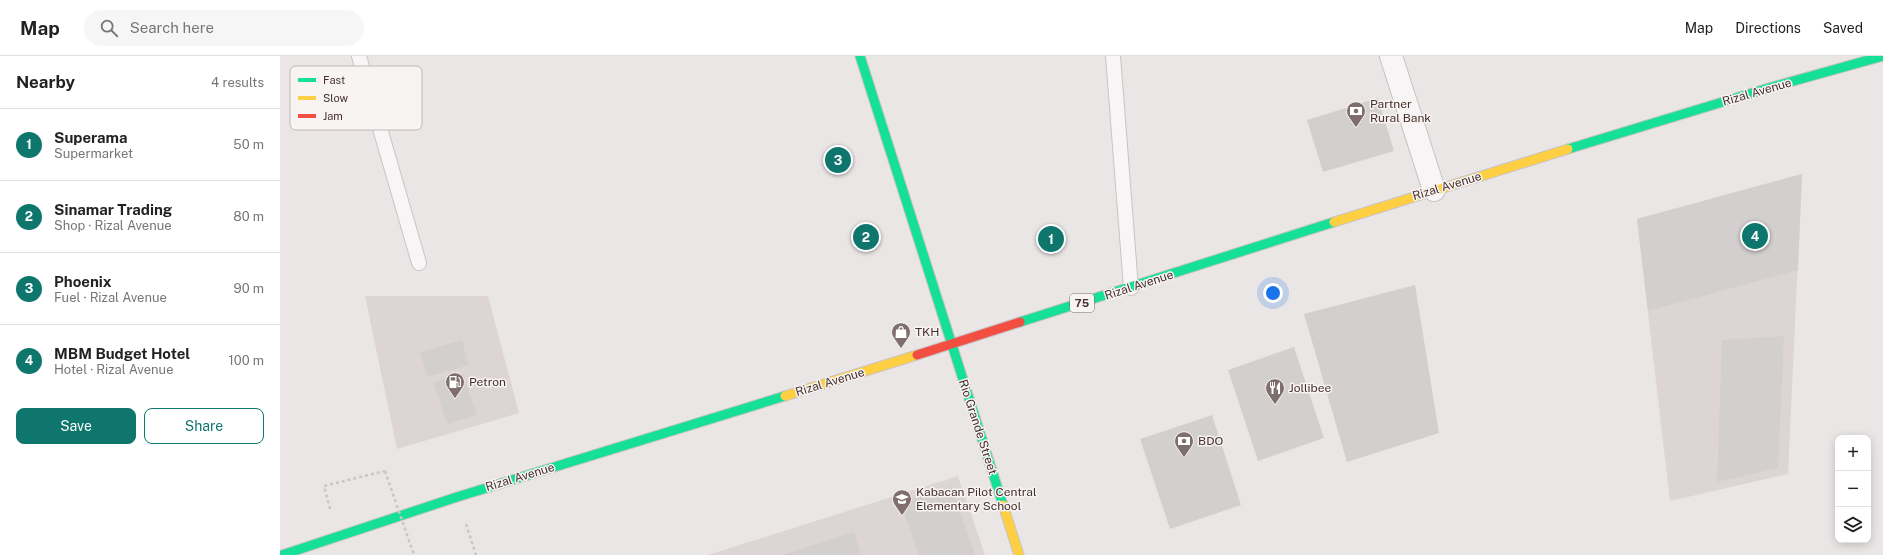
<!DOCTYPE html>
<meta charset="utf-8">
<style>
:root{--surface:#fff;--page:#f6f6f6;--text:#222;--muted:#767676;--line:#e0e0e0;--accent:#0f766e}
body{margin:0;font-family:"Public Sans",sans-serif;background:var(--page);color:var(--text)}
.controls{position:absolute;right:12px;bottom:12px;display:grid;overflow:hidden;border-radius:8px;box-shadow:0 2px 10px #0003}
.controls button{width:36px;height:36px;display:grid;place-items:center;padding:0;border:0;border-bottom:1px solid var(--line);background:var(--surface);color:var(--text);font:20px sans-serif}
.you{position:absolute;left:993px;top:237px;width:14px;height:14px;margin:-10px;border:3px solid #fff;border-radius:50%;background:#1a73e8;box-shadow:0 0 0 6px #1a73e833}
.badge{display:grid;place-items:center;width:26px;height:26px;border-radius:50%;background:var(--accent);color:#fff;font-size:13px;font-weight:700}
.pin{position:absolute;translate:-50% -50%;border:2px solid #fff;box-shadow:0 1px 4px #0006}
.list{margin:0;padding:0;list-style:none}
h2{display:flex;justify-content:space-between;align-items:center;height:52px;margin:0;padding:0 16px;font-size:17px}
h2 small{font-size:13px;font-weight:400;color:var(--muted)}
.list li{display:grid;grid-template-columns:26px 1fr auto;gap:12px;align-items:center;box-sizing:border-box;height:72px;padding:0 16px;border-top:1px solid var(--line)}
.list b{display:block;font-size:15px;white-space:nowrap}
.list p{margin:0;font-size:13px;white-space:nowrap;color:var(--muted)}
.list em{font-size:13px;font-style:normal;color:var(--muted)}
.actions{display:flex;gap:8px;padding:12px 16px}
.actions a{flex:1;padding:9px 0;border:1px solid var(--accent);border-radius:8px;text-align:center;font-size:14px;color:var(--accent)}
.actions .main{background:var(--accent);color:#fff}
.icon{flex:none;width:22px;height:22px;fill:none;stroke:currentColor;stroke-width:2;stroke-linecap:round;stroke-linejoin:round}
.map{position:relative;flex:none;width:1603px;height:499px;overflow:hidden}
header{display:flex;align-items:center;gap:24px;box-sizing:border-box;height:56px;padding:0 20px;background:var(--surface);border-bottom:1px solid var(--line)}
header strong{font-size:19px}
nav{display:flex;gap:22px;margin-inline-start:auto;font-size:14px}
.search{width:280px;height:36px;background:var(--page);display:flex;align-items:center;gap:10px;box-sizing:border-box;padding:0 14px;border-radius:22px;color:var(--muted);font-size:15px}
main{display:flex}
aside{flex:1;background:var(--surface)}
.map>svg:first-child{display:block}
</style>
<header>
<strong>Map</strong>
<div class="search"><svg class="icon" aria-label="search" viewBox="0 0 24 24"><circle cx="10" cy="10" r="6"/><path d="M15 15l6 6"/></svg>Search here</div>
<nav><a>Map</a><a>Directions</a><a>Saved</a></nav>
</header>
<main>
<aside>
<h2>Nearby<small>4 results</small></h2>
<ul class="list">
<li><span class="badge">1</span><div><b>Superama</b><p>Supermarket</p></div><em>50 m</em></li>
<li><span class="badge">2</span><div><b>Sinamar Trading</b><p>Shop · Rizal Avenue</p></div><em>80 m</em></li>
<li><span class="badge">3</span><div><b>Phoenix</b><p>Fuel · Rizal Avenue</p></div><em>90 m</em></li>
<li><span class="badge">4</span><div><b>MBM Budget Hotel</b><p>Hotel · Rizal Avenue</p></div><em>100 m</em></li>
</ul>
<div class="actions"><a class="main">Save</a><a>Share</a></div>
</aside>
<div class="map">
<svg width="1603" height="499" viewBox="0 0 1603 499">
<rect width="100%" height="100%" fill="#eae6e6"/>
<path fill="#ddd5d4" d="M1522 118 1508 418 1390 445 1357 163Z
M85 240H208L239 357 117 393Z
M678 420 705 499H428Z"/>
<path fill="#d3cfce" d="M1098 42 1114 95 1043 116 1027 64Z
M1522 118 1518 214 1368 255 1357 163Z
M1135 229 1159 377 1067 406 1024 258Z
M1504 280 1498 412 1437 426 1442 284Z
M182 284 189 309 147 321 140 296Z
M1014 291 1044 382 978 405 948 314Z
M183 318 197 359 167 368 153 326Z
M932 359 961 449 890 473 860 383Z
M671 430 695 499H639L621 448Z
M574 476 581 499H502Z"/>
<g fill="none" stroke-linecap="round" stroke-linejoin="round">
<defs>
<path id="lane" d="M79 0 139 207
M833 0 851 232"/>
<path id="street" d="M1111 0 1154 134"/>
<path id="fast" d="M580 0 723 449
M1288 93 1492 31 1603 0
M740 266 1054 166
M2 499 177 441 505 340"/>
<path id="slow" d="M1054 166 1288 93
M505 340 637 299
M723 449 739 499"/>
<path id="jam" d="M637 299 740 266"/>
</defs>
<use href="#lane" stroke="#c8c4c4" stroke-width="16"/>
<use href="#street" stroke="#c8c4c4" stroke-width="24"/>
<use href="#fast" stroke="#c8c4c4" stroke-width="11"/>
<use href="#slow" stroke="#c8c4c4" stroke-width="11"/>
<use href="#jam" stroke="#c8c4c4" stroke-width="11"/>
<path stroke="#cbc6c6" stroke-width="2.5" stroke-dasharray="3 3" stroke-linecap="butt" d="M50 453 44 430 105 415
M186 468 196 499"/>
<use href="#lane" stroke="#f7f5f5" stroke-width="14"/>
<use href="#street" stroke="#f7f5f5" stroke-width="22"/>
<use href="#fast" stroke="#16e098" stroke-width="9"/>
<use href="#slow" stroke="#ffcf43" stroke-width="9"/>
<use href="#jam" stroke="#f24e42" stroke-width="9"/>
<path stroke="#cbc6c6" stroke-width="2.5" stroke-dasharray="3 3" stroke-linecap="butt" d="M105 415 134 499"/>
</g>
<defs>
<symbol id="bank-pin" viewBox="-11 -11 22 30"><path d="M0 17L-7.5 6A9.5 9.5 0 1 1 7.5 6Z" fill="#7f6f6c" stroke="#f9f4f4"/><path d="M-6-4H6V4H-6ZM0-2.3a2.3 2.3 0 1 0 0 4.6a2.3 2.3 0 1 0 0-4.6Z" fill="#fff"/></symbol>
<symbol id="shop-pin" viewBox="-11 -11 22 30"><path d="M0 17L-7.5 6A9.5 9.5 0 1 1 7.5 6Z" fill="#7f6f6c" stroke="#f9f4f4"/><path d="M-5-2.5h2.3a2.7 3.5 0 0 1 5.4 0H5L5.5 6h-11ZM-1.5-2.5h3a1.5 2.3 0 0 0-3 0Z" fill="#fff"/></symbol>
<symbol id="fuel-pin" viewBox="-11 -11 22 30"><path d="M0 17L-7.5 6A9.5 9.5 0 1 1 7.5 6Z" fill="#7f6f6c" stroke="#f9f4f4"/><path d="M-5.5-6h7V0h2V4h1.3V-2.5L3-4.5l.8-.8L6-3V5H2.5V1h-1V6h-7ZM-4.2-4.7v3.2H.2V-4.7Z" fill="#fff"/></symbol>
<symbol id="restaurant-pin" viewBox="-11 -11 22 30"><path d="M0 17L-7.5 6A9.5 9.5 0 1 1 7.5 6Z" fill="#7f6f6c" stroke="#f9f4f4"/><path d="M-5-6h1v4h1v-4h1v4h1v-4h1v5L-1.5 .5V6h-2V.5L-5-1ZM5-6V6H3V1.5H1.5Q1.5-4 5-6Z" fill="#fff"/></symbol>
<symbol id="school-pin" viewBox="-11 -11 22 30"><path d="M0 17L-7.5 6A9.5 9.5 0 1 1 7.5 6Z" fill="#7f6f6c" stroke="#f9f4f4"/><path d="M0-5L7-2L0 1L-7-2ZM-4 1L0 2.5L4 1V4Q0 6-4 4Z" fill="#fff"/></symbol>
</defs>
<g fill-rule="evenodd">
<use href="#bank-pin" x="1065" y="44" width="22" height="30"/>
<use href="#shop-pin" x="610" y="265" width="22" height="30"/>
<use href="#fuel-pin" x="164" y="315" width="22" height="30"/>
<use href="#restaurant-pin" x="984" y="321" width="22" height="30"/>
<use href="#bank-pin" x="893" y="374" width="22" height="30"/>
<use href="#school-pin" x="611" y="432" width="22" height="30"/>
</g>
<g text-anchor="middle" stroke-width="3" stroke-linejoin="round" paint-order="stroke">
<rect fill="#f9f4f4" stroke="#7b6a67" stroke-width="1" x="790" y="238" width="24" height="18" rx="3"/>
<g font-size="11" font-weight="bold" fill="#452f2b">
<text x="802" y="251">75</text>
</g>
<g font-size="12" fill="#452f2b" stroke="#f9f4f4">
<text transform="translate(1477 36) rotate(-16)" y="4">Rizal Avenue</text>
<text transform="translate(1167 130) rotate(-17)" y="4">Rizal Avenue</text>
<text transform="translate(859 229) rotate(-18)" y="4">Rizal Avenue</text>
<text transform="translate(550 326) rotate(-17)" y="4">Rizal Avenue</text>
<text transform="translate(698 371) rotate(72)" y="4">Rio Grande Street</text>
<text transform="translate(240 421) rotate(-17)" y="4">Rizal Avenue</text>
</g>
<g font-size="12" fill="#452f2b" stroke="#f9f4f4" text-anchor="start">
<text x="1090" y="52">Partner<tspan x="1090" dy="14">Rural Bank</tspan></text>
<text x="635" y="280">TKH</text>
<text x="189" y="330">Petron</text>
<text x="1009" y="336">Jollibee</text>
<text x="918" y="389">BDO</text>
<text x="636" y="440">Kabacan Pilot Central<tspan x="636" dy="14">Elementary School</tspan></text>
</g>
</g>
<rect x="10" y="10" width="132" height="64" rx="6" fill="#f9f4f4" stroke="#c3b9b8" stroke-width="1"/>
<rect x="18" y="22" width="18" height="4" fill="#16e098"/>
<rect x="18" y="40" width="18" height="4" fill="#ffcf43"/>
<rect x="18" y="58" width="18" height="4" fill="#f24e42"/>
<g font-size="11" fill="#452f2b">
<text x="43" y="28">Fast</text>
<text x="43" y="46">Slow</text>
<text x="43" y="64">Jam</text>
</g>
</svg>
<div class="controls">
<button>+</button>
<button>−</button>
<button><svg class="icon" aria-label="layers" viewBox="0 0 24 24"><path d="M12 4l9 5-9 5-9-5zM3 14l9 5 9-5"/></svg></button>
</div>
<div class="you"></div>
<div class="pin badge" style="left:771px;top:183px">1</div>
<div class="pin badge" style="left:586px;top:181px">2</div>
<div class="pin badge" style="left:558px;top:104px">3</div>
<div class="pin badge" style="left:1475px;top:180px">4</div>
</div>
</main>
